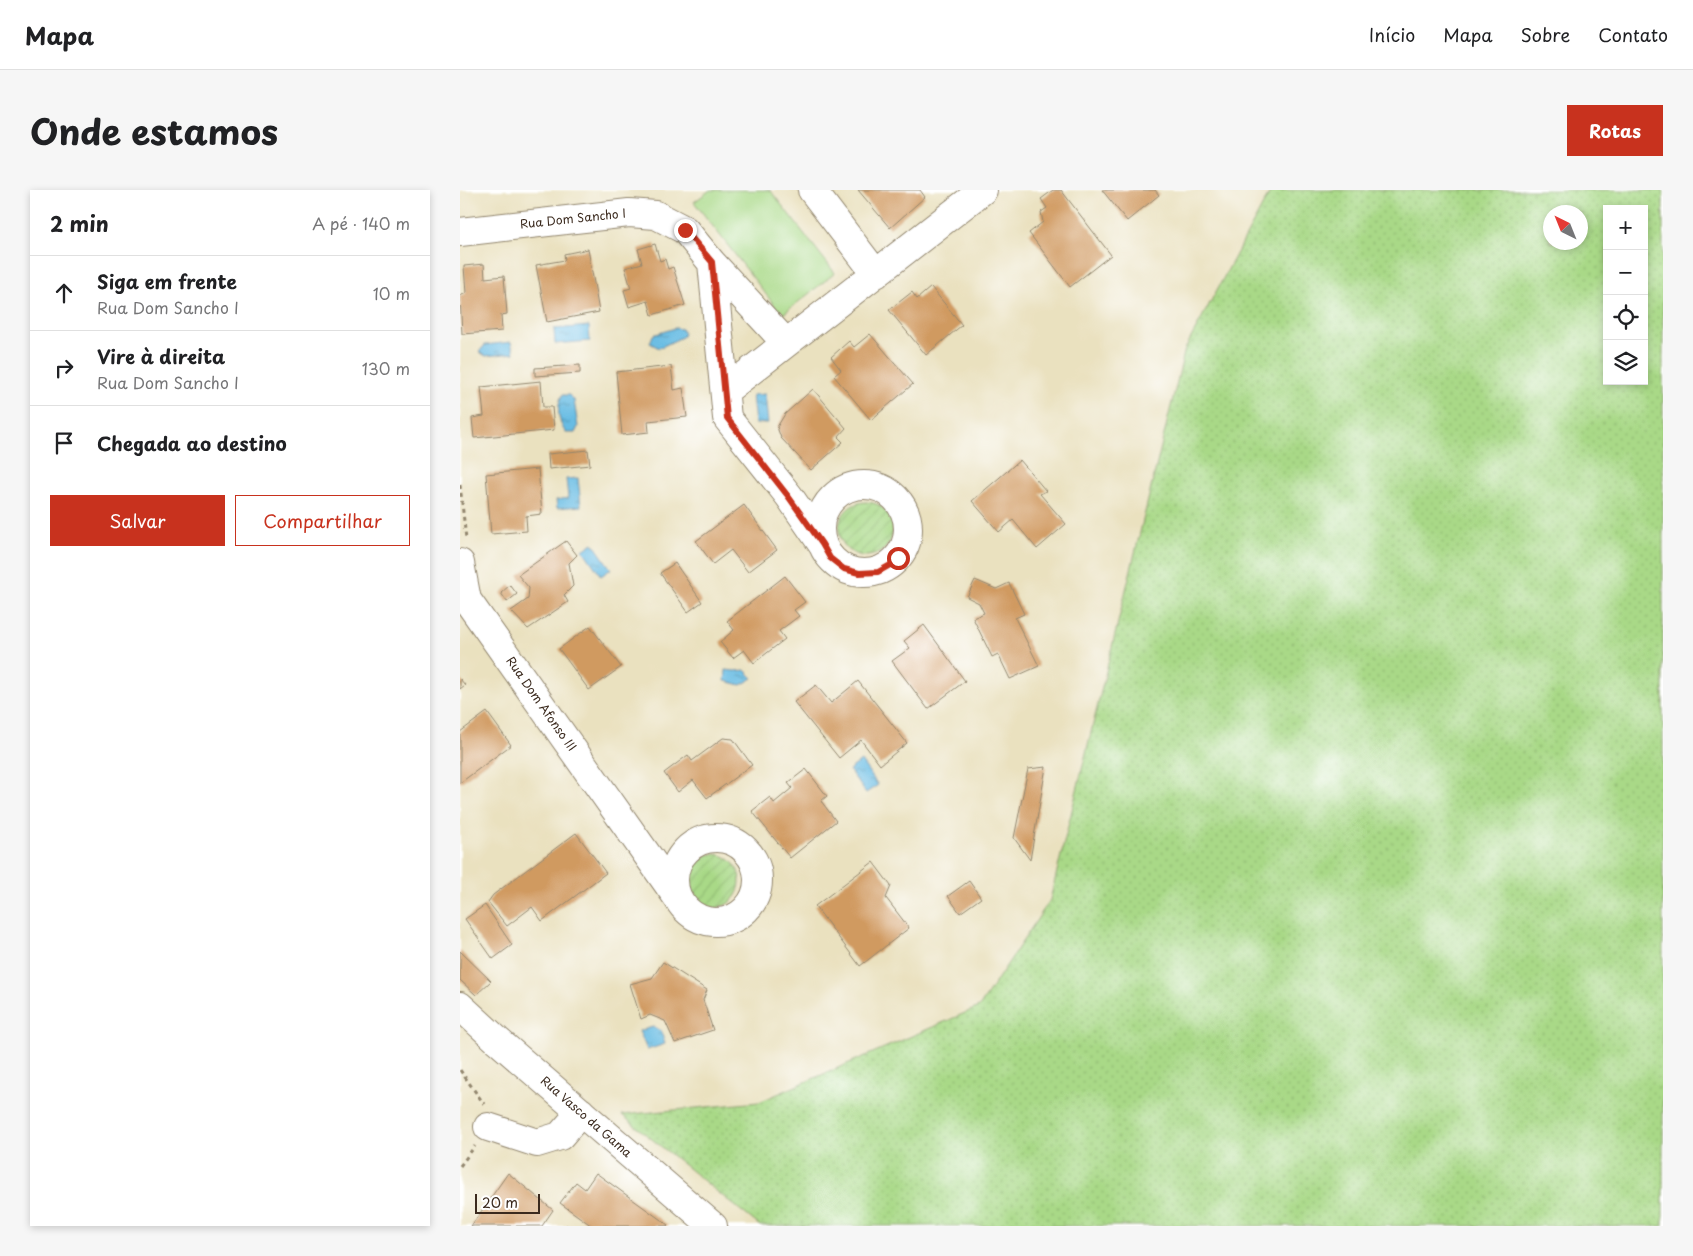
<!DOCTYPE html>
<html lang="pt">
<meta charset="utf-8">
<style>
:root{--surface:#fff;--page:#f6f6f6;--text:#202124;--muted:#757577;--line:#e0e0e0;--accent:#c8321e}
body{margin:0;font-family:"Playpen Sans",sans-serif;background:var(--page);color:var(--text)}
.controls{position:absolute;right:15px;top:15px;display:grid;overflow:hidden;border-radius:0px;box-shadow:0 2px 8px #0003}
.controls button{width:45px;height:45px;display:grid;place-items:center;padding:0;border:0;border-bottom:1px solid var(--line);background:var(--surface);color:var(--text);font:25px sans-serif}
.compass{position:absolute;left:1083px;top:15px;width:45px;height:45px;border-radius:50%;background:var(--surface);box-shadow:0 2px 8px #0003;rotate:317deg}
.scale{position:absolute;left:15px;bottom:12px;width:65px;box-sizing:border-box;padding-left:5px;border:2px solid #3b2a1e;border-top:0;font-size:14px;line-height:18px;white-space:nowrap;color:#3b2a1e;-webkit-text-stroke:4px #fff;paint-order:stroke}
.stop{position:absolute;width:15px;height:15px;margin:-11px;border:4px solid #c8321e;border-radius:50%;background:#fff}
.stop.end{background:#c8321e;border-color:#fff;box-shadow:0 1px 5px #0008}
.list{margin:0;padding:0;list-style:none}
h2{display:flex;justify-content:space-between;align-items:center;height:65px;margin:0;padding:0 20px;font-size:21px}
h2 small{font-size:16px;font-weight:400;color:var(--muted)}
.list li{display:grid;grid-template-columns:32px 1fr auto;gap:15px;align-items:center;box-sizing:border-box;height:75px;padding:0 20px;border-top:1px solid var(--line)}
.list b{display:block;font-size:19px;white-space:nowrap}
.list p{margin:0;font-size:16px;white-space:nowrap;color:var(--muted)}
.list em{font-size:16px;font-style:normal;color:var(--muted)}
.actions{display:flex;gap:10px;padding:15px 20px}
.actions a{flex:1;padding:11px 0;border:1px solid var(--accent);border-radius:0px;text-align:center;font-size:18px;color:var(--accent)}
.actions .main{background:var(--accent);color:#fff}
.icon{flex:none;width:28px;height:28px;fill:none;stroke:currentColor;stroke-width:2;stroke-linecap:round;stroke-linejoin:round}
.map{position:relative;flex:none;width:1203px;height:1036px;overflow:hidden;border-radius:0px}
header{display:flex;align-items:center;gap:30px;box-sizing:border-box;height:70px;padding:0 25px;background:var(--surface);border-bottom:1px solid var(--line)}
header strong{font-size:24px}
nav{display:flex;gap:28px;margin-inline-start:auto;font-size:18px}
.intro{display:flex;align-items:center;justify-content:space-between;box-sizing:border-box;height:120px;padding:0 30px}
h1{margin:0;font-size:35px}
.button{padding:12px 22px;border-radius:0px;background:var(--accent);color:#fff;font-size:18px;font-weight:700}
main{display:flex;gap:30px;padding:0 30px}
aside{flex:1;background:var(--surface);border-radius:0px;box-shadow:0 2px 8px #0003}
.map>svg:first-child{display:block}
</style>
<header>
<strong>Mapa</strong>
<nav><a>Início</a><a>Mapa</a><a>Sobre</a><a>Contato</a></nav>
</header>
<div class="intro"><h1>Onde estamos</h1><a class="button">Rotas</a></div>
<main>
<aside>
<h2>2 min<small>A pé · 140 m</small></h2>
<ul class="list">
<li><svg class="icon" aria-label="ahead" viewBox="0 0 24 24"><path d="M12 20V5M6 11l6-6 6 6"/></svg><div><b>Siga em frente</b><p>Rua Dom Sancho I</p></div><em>10 m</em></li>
<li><svg class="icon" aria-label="right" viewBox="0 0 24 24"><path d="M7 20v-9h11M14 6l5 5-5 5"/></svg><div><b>Vire à direita</b><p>Rua Dom Sancho I</p></div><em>130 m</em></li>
<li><svg class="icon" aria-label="arrive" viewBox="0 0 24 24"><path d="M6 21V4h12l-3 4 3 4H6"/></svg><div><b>Chegada ao destino</b></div></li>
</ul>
<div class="actions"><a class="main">Salvar</a><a>Compartilhar</a></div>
</aside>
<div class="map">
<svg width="1203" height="1036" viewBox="0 0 1203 1036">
<defs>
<pattern id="grass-dots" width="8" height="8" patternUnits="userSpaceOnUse" patternTransform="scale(1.25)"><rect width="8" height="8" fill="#a9d987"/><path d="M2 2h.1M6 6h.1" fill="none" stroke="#92ba74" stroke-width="1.8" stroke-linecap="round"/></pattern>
<pattern id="garden-furrows" width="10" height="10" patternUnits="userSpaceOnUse" patternTransform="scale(1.25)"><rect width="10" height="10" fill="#a9d987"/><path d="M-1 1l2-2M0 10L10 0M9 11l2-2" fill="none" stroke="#92ba74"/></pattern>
<pattern id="water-ripples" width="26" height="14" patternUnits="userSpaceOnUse" patternTransform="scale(1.25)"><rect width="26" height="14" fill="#67bce3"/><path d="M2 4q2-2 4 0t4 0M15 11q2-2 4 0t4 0" fill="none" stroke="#5699b7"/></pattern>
</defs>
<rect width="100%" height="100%" fill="#fff"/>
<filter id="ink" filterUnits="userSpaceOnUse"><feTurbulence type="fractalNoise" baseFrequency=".02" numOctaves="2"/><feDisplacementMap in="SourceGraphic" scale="10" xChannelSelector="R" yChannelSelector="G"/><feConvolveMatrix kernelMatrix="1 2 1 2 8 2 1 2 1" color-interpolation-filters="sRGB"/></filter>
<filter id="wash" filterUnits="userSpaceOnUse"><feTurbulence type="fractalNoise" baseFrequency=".0096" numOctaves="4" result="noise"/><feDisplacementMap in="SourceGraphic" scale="20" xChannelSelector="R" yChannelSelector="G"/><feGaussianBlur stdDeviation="1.12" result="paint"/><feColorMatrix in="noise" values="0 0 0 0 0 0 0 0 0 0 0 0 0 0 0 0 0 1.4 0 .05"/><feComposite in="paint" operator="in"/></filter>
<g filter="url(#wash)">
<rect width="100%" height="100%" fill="#eae1bf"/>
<path fill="url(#grass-dots)" stroke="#728252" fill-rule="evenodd" d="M811 0H1203V1036H300L162 925 299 912 519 817 590 710 725 159ZM1147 19H1184V191H1147ZM1090 22H1120V52H1090Z"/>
<path fill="#a9d987" stroke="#728252" d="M250 0H310L375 83 322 125 234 12Z"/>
<path fill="url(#garden-furrows)" stroke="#728252" d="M379 339a27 27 0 1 1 54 0a27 27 0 1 1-54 0Z
M226 691a27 27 0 1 1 54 0a27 27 0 1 1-54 0Z"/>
<path fill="url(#water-ripples)" stroke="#517380" d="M129 136 130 151 95 154 94 139Z
M215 138 222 139 224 144 222 147 199 158 190 153 193 145Z
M51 152 54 163 26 166 19 162 25 155Z
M305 204 308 233 295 234 292 205Z
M102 205H109L114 210 118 237 115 243H106C98 232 96 217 102 205Z
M118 288 121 316 97 318 96 310 108 308 106 289Z
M133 353 151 379 141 386 123 360Z
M266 480 275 481 285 480 293 488 281 495 265 491Z
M401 571 418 595 406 603 389 580Z
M193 837 201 841 205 854 187 860 179 841Z"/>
<g id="blocks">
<path fill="#d09a60" d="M398 0H460L465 7 430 38Z
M593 0H601L651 65 610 97 569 43 583 32 581 22 587 18 581 9Z
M642 0H695L699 5 667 31Z
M195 54 200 71 205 69 208 79 213 77 225 115 192 125 188 111 169 117 164 100 171 98 165 78 182 73 178 59Z
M128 59 139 122 87 132 76 75 105 70 104 64Z
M24 74 25 88 44 86 47 124 41 125 42 141 2 144 0 106 6 103 4 76Z
M471 97 502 135 466 165 429 120 452 102 457 109Z
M410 144 453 194 411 230 374 186 381 180 371 167 389 151 394 157Z
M120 175V183L75 186V178Z
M211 176 214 200 223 198 227 227 188 231 189 242 162 245 156 182Z
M81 191 83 217H92L94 240 14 248 12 228 24 226 21 197Z
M353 199 386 238 378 247 383 252 351 280 321 248 317 237 325 224Z
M128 260 130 275 89 279 88 264Z
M560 270 586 301 580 304 606 334 577 359 553 330 539 342 512 311Z
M78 279 82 324 66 326 67 341 31 344 26 284Z
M284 315 317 360 288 382 271 360 253 374 236 351Z
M106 351 117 365 109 373 113 396 104 405 108 412 68 439 51 421 68 409 69 398 58 385Z
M215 373 242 412 228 422 200 383Z
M325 386 345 412 334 420 339 426 319 441 325 449 294 473 284 460 273 468 260 452 274 440 267 431Z
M515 390 536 399 549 393 564 424 555 428 579 476 550 489 538 464 532 467 513 428 524 423 519 413 507 407Z
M50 395 57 404 47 412 41 403Z
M464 435 505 491 468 519 432 471 450 458 444 451Z
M130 436 161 477 129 500 99 459Z
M0 489 5 495 0 499Z
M398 491 447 553 420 575 401 550 379 568 334 512 356 495 371 513Z
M27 522 51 555 0 593V542Z
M263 548 273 549 292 575 247 608 233 590 218 602 204 583 228 565 232 571Z
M586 577 570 670 554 648 568 579Z
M346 579 367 606 361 611 376 631 330 668 292 621 310 607 314 613 332 598 328 593Z
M116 643 146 683 82 731 72 717 47 736 28 712 33 705Z
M413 672 431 696 426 708 449 738 400 776 355 716Z
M509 691 521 708 500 723 488 706Z
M25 715 52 755 33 769 5 729Z
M0 761 31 791 16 805 0 790Z
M203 772 247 800 243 810 253 840 215 853 205 831 190 825 181 829 170 794 192 788Z
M48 983 93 1020 82 1036H11Z
M136 983 208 1035 207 1036H132L100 1013 116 992 125 999Z"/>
</g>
</g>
<g filter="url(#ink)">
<use href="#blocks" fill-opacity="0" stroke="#92866e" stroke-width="1"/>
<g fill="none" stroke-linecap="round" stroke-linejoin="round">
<defs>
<path id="minor" d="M352 0 416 84
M0 42 169 23 196 25 225 40 252 73 326 153
M252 73 267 228 329 306 362 354
M265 201 523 0
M360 339a44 44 0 1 1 88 0a44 44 0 1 1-88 0Z
M0 373 7 410 217 707
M214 690a42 42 0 1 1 84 0a42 42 0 1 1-84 0Z
M0 816 37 850 253 1036
M28 937 77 953 100 946 121 922"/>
</defs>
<use href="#minor" stroke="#92866e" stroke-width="30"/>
<path stroke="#92866e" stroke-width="3" stroke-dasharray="4 4" stroke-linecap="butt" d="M0 295 6 349
M358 306C369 301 378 290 391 287 407 284 426 289 437 300 445 307 454 316 457 327 465 367 426 401 388 389 380 386 375 382 369 377
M213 659C227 649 239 640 257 638 283 635 312 669 310 694 309 704 303 713 298 721 279 747 252 747 227 729
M0 880 24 914
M0 976 15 956
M106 1036H107"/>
<use href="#minor" stroke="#fff" stroke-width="28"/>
</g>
</g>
<g fill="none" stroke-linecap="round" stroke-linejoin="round" filter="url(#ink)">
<path stroke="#c8321e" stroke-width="6" d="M225 40 252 72 267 228 328 306 362 354 370 368 384 379 399 383 418 382 432 374 438 368"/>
</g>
<g text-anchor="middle" stroke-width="4.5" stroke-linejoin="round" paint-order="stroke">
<g font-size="12" fill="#3b2a1e" stroke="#fff">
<text transform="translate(113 29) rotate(-6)" y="4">Rua Dom Sancho I</text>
<text transform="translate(81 514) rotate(55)" y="4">Rua Dom Afonso III</text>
<text transform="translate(126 927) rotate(41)" y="4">Rua Vasco da Gama</text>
</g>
</g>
</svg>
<div class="controls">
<button>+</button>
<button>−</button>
<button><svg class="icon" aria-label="locate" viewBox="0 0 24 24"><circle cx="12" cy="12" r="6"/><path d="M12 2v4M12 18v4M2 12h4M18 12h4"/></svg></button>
<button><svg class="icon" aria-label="layers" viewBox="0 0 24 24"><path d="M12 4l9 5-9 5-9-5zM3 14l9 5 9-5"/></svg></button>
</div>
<svg class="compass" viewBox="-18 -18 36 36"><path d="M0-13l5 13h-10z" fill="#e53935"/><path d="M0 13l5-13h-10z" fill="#757577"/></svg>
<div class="scale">20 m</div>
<div class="stop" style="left:438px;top:368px"></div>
<div class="stop end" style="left:225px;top:40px"></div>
</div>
</main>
